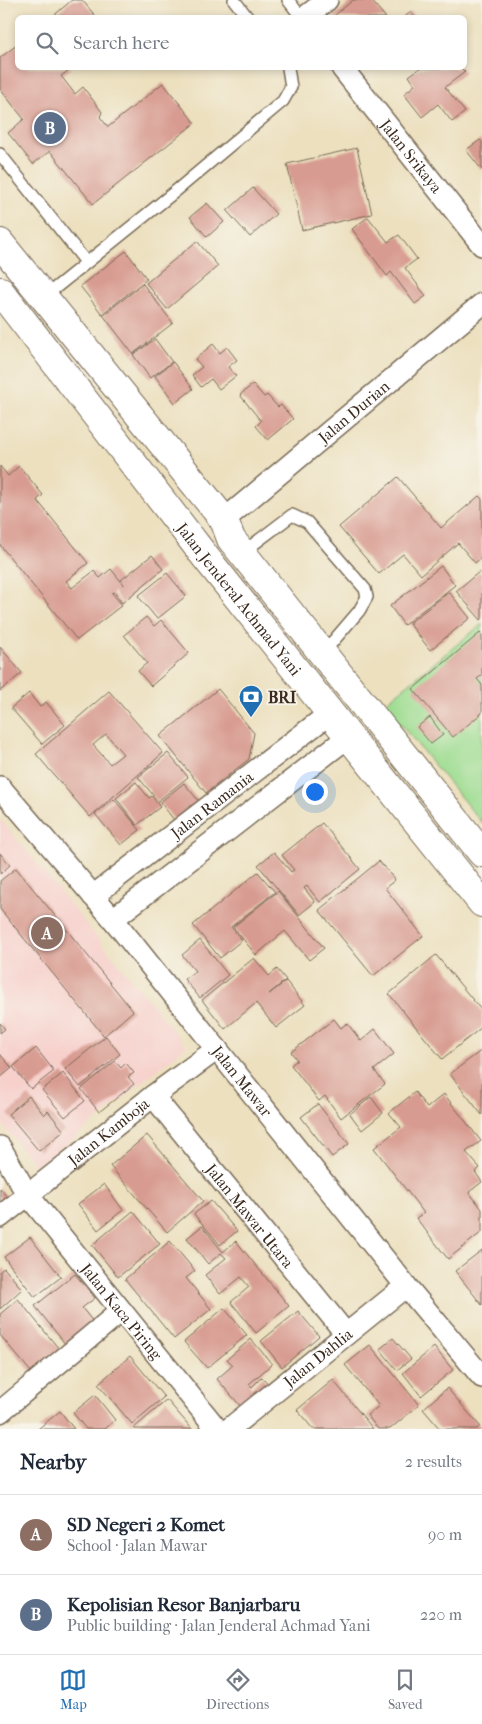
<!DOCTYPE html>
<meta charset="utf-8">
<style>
:root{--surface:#fff;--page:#f2f2f3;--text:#1f2937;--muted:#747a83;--line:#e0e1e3;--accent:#1f6fb2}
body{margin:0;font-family:"IM FELL French Canon",serif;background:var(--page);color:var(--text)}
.you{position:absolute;left:314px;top:791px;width:18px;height:18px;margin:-12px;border:4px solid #fff;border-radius:50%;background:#1a73e8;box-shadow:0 0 0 8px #1a73e833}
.badge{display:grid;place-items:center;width:32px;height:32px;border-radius:50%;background:var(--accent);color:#fff;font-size:16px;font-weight:700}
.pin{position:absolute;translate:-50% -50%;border:2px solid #fff;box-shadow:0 1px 5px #0006}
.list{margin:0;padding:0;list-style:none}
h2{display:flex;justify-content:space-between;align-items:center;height:65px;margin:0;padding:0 20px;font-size:21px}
h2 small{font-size:16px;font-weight:400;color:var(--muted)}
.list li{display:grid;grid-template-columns:32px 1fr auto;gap:15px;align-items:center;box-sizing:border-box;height:80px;padding:0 20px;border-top:1px solid var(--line)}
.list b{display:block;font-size:19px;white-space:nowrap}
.list p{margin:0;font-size:16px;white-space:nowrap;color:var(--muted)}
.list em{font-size:16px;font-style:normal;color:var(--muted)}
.icon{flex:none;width:28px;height:28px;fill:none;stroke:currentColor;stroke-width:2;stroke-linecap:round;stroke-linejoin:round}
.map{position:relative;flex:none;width:482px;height:1429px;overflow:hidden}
.search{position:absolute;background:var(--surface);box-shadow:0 2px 8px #0003;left:15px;right:15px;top:15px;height:55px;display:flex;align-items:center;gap:12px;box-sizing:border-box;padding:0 18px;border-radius:8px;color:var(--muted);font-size:19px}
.sheet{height:225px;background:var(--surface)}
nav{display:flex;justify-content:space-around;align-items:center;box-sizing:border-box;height:70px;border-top:1px solid var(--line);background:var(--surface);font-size:14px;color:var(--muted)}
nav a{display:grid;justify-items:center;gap:2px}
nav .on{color:var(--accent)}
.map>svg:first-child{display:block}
</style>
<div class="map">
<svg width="482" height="1429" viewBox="0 0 482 1429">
<rect width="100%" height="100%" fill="#f7f3e8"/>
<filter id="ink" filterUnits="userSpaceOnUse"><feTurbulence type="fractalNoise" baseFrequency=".02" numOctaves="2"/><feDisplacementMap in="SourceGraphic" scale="10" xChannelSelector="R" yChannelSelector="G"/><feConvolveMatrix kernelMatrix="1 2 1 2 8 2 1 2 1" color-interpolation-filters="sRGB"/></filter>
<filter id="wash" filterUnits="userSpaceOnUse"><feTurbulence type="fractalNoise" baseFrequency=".0096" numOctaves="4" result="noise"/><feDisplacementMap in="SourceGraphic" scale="20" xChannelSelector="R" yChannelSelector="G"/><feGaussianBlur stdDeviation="1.12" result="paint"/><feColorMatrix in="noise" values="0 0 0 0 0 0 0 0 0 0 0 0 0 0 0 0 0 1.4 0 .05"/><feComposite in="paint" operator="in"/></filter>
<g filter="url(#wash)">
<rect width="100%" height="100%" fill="#ece0bf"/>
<path fill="#f7d0cc" d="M0 819 186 1046 38 1168 0 1122Z"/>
<path fill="#9edd92" stroke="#6c8458" d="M482 624V823L384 704Z"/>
<g id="blocks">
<path fill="#d89b91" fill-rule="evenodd" d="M72 0H82L97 18H51Z
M353 0H371L386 18H335L334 16Z
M411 12 415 18H403Z
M18 44V68H72L61 76 75 94 83 87 102 112 100 117 108 127 163 83 195 123 93 204 50 151 33 164 8 133 24 119 0 89V58Z
M420 68H461L465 72 445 87 465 112 452 122 438 104 422 117 404 94 415 85 409 76Z
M480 140 482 142V170L466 150Z
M357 148 372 214 302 230 287 164Z
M253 188 276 214 250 237 227 211Z
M207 203 224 222 207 237 190 217Z
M368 217 388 242 399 235 417 259 405 268 426 296 415 304 391 272 387 276 352 229Z
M197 241 218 266 167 309 146 283Z
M126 251 147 279 102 314 80 286Z
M143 284 173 323 133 354 103 315Z
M155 339 172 362 150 378 133 355Z
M213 344 220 353 227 347 237 360 228 367 236 376 219 389 211 379 201 387 192 375 202 367 195 359Z
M173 362 193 389 175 403 155 376Z
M253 384 264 397 267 395 278 407 281 405 293 419 268 440 256 426 261 421 240 395Z
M0 466 8 476 19 466 43 495 37 500 88 563 66 581 72 588 94 571 100 578 111 569 124 585 121 580 152 555 163 569 122 603 114 592 112 593 122 605 77 640 0 545Z
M398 477 441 528 479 496 482 499V557L475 563 458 543 421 575 403 554 379 574 339 527Z
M441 566 455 585 404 625 390 606Z
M479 572 482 575V619L481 620 456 591Z
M167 573 186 596 157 619 138 596Z
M449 592 470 618 430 650 409 623Z
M146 617 154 626 161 620 189 653 151 686 138 671 147 663 124 635Z
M480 633 482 635V675L477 679 482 685V713L453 737 413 689Z
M0 647 22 673 0 691Z
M218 689 254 733 249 759 206 793 160 736Z
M109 691 163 753 90 817 36 754ZM106 734 123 754 110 764 93 745Z
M29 693 40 707 46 702 65 725 42 744 11 708Z
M430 717 443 735 431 744 417 727Z
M168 753 188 777 158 801 138 777Z
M136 782 149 798 152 796 160 807 137 825 116 798Z
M184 783 202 805 178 825 160 802Z
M114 799 140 830 121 845 95 814Z
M322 823 360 869 320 902 307 886 304 888 315 902 299 915 258 865 274 852 291 872 294 870 282 855Z
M0 853 10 865 0 874Z
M379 861 395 880 385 888 423 936 373 976 319 910Z
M16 868 133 1011 104 1036 0 909V881Z
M258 872 275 892 231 927 242 940 220 958 193 925Z
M278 891 324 948 309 960 285 931 256 955 233 927Z
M200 940 228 975 200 998 184 979 195 971 182 955Z
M436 955 482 1011V1027L442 1059 389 994Z
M254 958 269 976 277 969 286 980 269 994 286 981 305 1005 276 1028 256 1003 225 1029 202 1000Z
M334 1019 341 1028 347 1023 361 1041 375 1029 394 1054 374 1070 385 1084 341 1118 325 1096 319 1101 291 1065 297 1060 291 1052Z
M0 1023 5 1029 0 1033Z
M106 1036 120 1054 80 1087 65 1069Z
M36 1048 54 1071 31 1089 13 1067Z
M482 1050V1115L450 1074Z
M0 1054 12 1068 0 1078Z
M115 1061 121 1068 126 1063 134 1073 128 1077 134 1084 99 1112 81 1089Z
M63 1073 85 1101 65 1117 42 1090Z
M415 1092 427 1108 444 1094 481 1141 466 1152 480 1168 475 1172 482 1182 469 1192 482 1209V1232L448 1259 416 1218 424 1213 374 1148 401 1127 389 1113Z
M29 1096 44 1115 48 1111 64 1131 39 1151 8 1114Z
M371 1097 383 1113 362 1130 350 1114Z
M318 1104 349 1144 332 1157 301 1117Z
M147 1135 203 1201 167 1232 110 1166Z
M104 1184 123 1210 98 1230 78 1204Z
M0 1188 7 1197 0 1202Z
M211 1201 237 1231 220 1245 194 1214Z
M133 1211 160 1244 118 1277 92 1245Z
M202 1226 223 1252 236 1241 289 1306 256 1333 231 1302 249 1287 241 1277 220 1294 205 1275 226 1258 221 1253 208 1264 187 1238Z
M30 1237 61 1277 35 1297 4 1257Z
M170 1241 195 1271 186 1278 211 1309 174 1339 125 1279Z
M482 1250V1305L455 1271Z
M4 1268 22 1289 0 1309V1271Z
M75 1274 95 1298 82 1308 98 1328 70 1350 35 1306Z
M18 1299 64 1355 36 1378 0 1335V1314Z
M224 1308 247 1335 207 1368 184 1342Z
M298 1311 319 1336 282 1367 261 1341Z
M393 1338 411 1359 397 1370 380 1349Z
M251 1339 272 1364 249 1384 252 1387 262 1377 271 1387 244 1410 217 1379 233 1365 227 1359Z
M370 1345 419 1405 390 1429H378L367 1415 379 1406 345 1365Z
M434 1347 453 1370 421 1396 403 1373Z
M130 1356 164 1397 132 1424 98 1384Z
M333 1380 356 1408 373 1429H313L297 1410Z
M447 1388 480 1426 477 1429H440L423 1409Z
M95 1395 115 1420 105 1429H86L73 1413Z
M167 1400 192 1429H135L134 1428Z
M60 1411 74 1429H38Z"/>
</g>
</g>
<g filter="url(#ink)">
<use href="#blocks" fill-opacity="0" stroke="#796a56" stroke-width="1"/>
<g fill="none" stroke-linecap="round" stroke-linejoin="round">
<defs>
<path id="service" d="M234 0 248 18
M288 0 302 18
M0 154 86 262
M44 297 177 190 283 101 291 87 288 68
M242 553 292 515 307 522 365 589 367 597 359 611 323 653"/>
<g id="minor">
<path d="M304 18 327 0"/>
<path id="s1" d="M342 68 482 245"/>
<path id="s2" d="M224 520 482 304"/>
<path id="s3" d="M0 787 113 919 406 1286 482 1377"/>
<path id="s4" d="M93 896 329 714"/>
<path d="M113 919 348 737"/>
<path id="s5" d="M153 1096 346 1334"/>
<path id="s6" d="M0 1147 27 1194 217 1429"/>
<path id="s7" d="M0 1217 153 1096 217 1049"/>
<path d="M0 1412 121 1311"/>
<path id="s8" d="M229 1429 406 1286"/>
</g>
<g id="trunk">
<path d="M0 243 224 520 231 539 482 853"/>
<path id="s9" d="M0 291 207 559 482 903"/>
</g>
</defs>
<use href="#service" stroke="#796a56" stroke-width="14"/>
<use href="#minor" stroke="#796a56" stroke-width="24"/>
<use href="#trunk" stroke="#796a56" stroke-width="30"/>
<use href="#service" stroke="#fff" stroke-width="11"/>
<use href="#minor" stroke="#fff" stroke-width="21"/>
<use href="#trunk" stroke="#fff" stroke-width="28"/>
</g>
</g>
<defs>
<symbol id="bank-pin" viewBox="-11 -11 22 30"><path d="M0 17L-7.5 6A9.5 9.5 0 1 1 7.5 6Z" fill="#1f6fb2" stroke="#f7f3e8"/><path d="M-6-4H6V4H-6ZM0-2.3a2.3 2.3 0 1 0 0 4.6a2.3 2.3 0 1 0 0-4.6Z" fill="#fff"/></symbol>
</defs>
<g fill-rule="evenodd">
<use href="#bank-pin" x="237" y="683" width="28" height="38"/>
</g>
<g text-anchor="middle" stroke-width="4" stroke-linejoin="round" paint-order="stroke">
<g font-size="16" fill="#3b2a1e" stroke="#f7f3e8">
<text dy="6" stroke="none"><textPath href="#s1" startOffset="112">Jalan Srikaya</textPath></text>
<text dy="6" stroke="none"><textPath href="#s2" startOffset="169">Jalan Durian</textPath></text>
<text dy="6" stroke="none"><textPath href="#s9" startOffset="390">Jalan Jenderal Achmad Yani</textPath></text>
<text dy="6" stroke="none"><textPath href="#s4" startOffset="150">Jalan Ramania</textPath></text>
<text dy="6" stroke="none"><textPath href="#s3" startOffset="381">Jalan Mawar</textPath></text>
<text dy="6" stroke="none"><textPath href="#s7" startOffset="138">Jalan Kamboja</textPath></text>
<text dy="6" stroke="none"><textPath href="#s5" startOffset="154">Jalan Mawar Utara</textPath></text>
<text dy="6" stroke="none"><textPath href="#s6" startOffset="205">Jalan Kaca Piring</textPath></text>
<text dy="6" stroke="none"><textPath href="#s8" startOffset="114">Jalan Dahlia</textPath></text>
</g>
<g font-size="16" font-weight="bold" fill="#3b2a1e" stroke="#f7f3e8" text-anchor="start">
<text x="268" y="703">BRI</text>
</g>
</g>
</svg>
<div class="you"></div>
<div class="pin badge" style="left:47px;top:933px;background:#8d6e63">A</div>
<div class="pin badge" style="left:50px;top:128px;background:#5c6f8a">B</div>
<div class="search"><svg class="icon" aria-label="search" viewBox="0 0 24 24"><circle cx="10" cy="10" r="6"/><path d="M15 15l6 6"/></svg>Search here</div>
</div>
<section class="sheet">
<h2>Nearby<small>2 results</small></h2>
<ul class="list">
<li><span class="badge" style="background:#8d6e63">A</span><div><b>SD Negeri 2 Komet</b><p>School · Jalan Mawar</p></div><em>90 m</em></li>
<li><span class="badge" style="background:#5c6f8a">B</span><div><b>Kepolisian Resor Banjarbaru</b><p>Public building · Jalan Jenderal Achmad Yani</p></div><em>220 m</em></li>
</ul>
</section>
<nav>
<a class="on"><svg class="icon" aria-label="map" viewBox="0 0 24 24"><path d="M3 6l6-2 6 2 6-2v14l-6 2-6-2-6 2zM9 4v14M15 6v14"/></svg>Map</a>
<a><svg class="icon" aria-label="directions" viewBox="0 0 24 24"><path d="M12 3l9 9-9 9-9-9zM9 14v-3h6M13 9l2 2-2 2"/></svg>Directions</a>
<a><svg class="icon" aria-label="saved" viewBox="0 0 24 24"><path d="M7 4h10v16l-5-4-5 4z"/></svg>Saved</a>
</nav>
